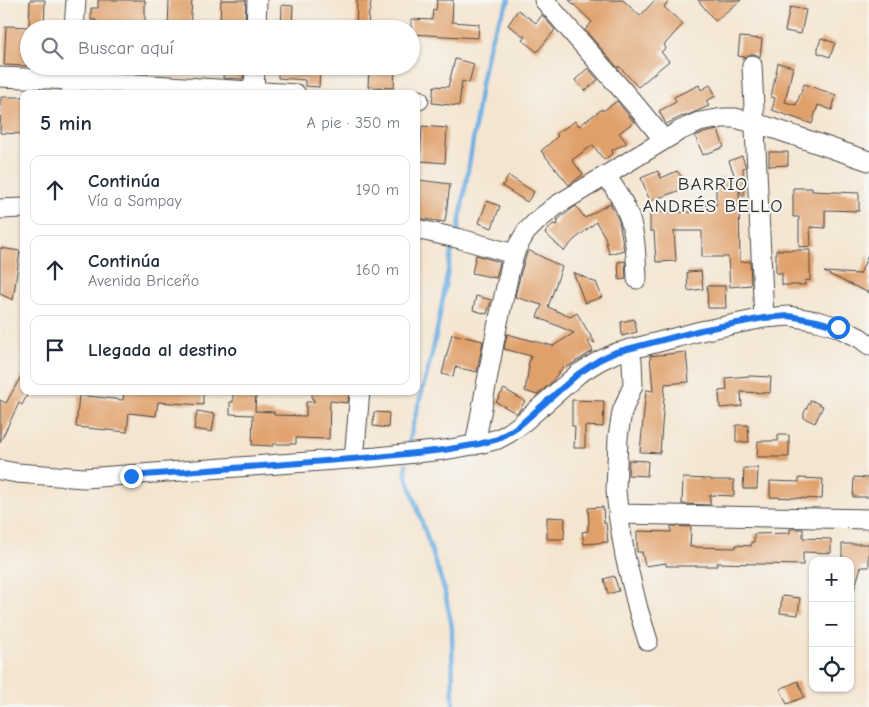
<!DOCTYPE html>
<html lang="es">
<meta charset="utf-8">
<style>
:root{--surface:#fff;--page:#f6f6f7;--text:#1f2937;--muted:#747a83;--line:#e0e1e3}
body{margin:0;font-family:"Comic Neue",sans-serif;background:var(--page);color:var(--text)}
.controls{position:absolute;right:15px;bottom:15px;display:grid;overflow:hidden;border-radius:10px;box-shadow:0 1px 4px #0004}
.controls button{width:45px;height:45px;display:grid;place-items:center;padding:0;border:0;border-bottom:1px solid var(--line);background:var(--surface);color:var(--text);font:25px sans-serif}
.stop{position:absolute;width:15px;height:15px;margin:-11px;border:4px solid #1a73e8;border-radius:50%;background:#fff}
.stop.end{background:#1a73e8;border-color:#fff;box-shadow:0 1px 5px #0008}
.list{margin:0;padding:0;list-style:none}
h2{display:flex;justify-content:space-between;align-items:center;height:65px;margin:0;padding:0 20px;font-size:21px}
h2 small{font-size:16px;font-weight:400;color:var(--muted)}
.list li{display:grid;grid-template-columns:32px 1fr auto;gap:15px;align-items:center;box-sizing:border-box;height:70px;margin:0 10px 10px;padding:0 10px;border:1px solid var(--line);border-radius:10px}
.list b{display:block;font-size:19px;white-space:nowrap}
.list p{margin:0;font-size:16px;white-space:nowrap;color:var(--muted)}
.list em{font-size:16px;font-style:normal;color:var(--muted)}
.icon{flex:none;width:28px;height:28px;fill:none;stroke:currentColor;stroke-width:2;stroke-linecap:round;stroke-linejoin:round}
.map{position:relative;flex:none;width:869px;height:707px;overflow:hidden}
.search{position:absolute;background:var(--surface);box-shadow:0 1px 4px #0004;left:20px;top:20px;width:400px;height:55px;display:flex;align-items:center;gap:12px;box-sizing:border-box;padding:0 18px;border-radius:28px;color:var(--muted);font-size:19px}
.panel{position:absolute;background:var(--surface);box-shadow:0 1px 4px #0004;left:20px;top:90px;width:400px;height:305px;border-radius:10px}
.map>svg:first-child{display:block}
</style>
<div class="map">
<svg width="869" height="707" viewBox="0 0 869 707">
<rect width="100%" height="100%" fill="#f6f6f2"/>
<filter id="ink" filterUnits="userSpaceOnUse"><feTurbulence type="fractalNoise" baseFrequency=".02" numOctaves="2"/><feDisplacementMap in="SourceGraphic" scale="10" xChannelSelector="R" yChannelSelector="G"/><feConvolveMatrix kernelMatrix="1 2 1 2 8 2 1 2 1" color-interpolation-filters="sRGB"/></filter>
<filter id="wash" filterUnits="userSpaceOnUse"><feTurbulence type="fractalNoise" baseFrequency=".0096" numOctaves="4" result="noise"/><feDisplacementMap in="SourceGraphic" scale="20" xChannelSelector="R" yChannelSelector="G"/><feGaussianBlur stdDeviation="1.12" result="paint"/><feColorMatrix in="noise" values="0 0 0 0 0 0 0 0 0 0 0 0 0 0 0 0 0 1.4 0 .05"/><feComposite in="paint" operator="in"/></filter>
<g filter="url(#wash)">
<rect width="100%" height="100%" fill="#f4e5d0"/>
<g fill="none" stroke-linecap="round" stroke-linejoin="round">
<path stroke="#6daee1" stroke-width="4.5" d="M458 231 472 147 481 84 487 53 494 30 509 0
M409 443C415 412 426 381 433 349 441 315 445 281 453 246
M406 464V476L410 486 444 588 452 627 453 707"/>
</g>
<g id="blocks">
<path fill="#e0a06b" d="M30 0H45L44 29H29Z
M98 0H145V29H96V20H91V8H98Z
M169 0H192L190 29H168Z
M221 0H246L245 24 220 23Z
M357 0H371L370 11H369L368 29H356Z
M437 0H453L452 22 479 24 478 38 411 34V19L432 20 433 9 436 10Z
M569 0H623L640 16 655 0H669L664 7 683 24 664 45 666 48 661 52 669 61 638 87 619 66 618 68 585 30 592 22Z
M698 0H741L715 21Z
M282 5 293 6 292 29H281Z
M790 7 806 10 801 34 785 31Z
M518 10 536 23 542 15 555 30 537 52 522 40 525 37 508 25Z
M6 26 29 27V58H28L27 66 4 65Z
M740 37 762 39 760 57 757 55 752 54 745 57 738 56Z
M821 38 835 43 830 57 818 53V48Z
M455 59 474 64 469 83 462 81 459 106 432 103 434 86 448 87Z
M778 63 793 67 785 102 796 105 804 84 836 95 832 110 818 105 812 124 772 110 775 98 771 97Z
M224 66H244L243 79 223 78Z
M278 66H320L319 87 305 86V80L278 78Z
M369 66H395L394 88 368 87Z
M588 68 598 80 585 91 575 80Z
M699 85 701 90 710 85 716 96 706 101 709 106 683 117V116L666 124 659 111 676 102 674 97Z
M1 97H24V134L0 133Z
M617 101 634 122 619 133 627 143 612 150 613 153 604 160 593 145 572 160 583 174 569 185 541 151 558 136 556 134 575 121 579 126 602 109 603 111Z
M422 126 447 128 445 163 420 161Z
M718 130 724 147 703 155 695 136 703 133Z
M769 152H788V165L769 166Z
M742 156 746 167 743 168 744 196H742L740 191H739L740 262 750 261 751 285 730 287 728 257H702V231H674L676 261 656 262 654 231H650V212H702V205H716V178L735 177 729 161Z
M658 171 661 178 677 171 689 187 650 201 641 178Z
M509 176 534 192 527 202 502 186Z
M419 180 450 184 445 222 416 218V181H419Z
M793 188H812V191L859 193V211L825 210V228L810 227 811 246 799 247V217H793Z
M487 201 500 206 492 228 479 223Z
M610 203 619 221 624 250 609 254 605 237 596 222 574 240 564 251 545 233 553 224 557 225 558 222 557 221 561 217 576 206 585 218Z
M0 248 20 251 13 300 0 294Z
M528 250 562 267 556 284 548 307 570 317 577 313 595 343 590 341 588 342 593 351 565 368 563 367 551 383 537 395 525 391 529 366H528L531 356 504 349 507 334 553 346 574 333 537 317 542 305 515 297 521 272Z
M776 250H810V281L805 280V285H782V273H776Z
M869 253V293L824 272 860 274Z
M476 255 500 262 496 278 472 273Z
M625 261 626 279 619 280 618 262Z
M701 271 703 289 688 291 687 272Z
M573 272 594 282H596L602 297 585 303Z
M707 286H725L726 308H708Z
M476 296 491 300 487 314 473 310Z
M634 319 637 332 622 336 621 322Z
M452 334 483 341 477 372 455 367 453 377 442 374Z
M686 352 689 382 665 384 660 453 640 452 646 390 653 391 650 356Z
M24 371V391H29L22 405 19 403 0 442V400L6 403Z
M750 376 771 377 770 393 741 392 742 406 720 408 719 391 727 390 726 378Z
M504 389 525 401 519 411 516 413 496 402Z
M124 391H203V405L158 402 156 416 129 413 127 432 76 427 79 395 123 400Z
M233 391H256L255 411 274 412V415L306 416V402H314V400L312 399V391H349L348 403 330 401 329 439 296 438V444H273V446L252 445 253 415 230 414V402H233Z
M572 400 604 401 603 427 585 426V448H574L575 426H572Z
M811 400 823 406 815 423 804 418V413Z
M197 411 215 414 212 432 194 429Z
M374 412 389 413 388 428 373 426Z
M736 425H748L749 442H736Z
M778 435H789V457H757L758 441H778Z
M629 460 648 461 647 476 628 475Z
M744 468H758L757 489H743Z
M854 477 869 478V497H853Z
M683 478 711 479V480H734V496L710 495V505L682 504Z
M799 478 823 479 822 499 770 497V481L799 482Z
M603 507 604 523H606L608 542 584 544 582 532 588 531V525L589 524 588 508Z
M547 517 565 518 564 539H547Z
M671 526 691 527 690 547 736 548V545L751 546V542H754V534L790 533V529H803V538L831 539V553L803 552V565L717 563V566H666V563L645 566 642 552H637V531L671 532Z
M842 544H869V567H861L853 593 850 592V561H842Z
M614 576 619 591 608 594 604 579Z
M782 596 800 598 798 615 780 613Z
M798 681 804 697 787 704 780 689Z"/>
</g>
</g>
<g filter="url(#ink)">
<use href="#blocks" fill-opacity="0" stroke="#494744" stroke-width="1"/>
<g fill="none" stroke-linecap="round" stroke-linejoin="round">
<defs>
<path id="minor" d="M544 0 637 107 664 140
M74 29 76 0
M256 29 257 0
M752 65 764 318
M0 77 72 80 296 94
M71 94 73 66
M254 94 255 66
M416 100H419
M606 175C613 186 621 197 626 209 636 231 636 256 637 279
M0 209 24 208
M416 229 461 239 514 254
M629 349 632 361 633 385 622 412 618 437 616 491 619 520 625 556 638 609 648 641
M475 445 497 327 510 269 516 249 526 232 538 220 557 205 679 131 699 122 723 118H735L772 128 869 161
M354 459 360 391
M0 470 17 473 84 478 377 457 444 450 479 444 498 439 509 433 520 425 578 374 599 361 616 353 701 331 764 318 789 316 817 321 838 327 860 338 869 345
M618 514 869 519"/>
</defs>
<use href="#minor" stroke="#494744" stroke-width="21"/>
<use href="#minor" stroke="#fff" stroke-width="19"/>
</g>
</g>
<g fill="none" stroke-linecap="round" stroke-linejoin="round" filter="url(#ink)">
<path stroke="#1a73e8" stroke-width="6" d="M131 476 377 457 444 450 479 444 498 439 520 425 578 374 599 360 616 352 701 330 764 318 789 316 817 321 838 327"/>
</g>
<g text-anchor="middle" stroke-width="4" stroke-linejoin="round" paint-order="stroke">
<g font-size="19" letter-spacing="1" fill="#2b2b2b" stroke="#f6f6f2">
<text x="713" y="190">BARRIO<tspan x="713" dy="22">ANDRÉS BELLO</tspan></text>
</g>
</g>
</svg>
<div class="controls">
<button>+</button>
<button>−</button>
<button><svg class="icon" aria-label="locate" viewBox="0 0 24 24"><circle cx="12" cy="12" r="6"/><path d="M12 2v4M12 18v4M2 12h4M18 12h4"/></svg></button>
</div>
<div class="stop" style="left:838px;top:327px"></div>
<div class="stop end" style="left:131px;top:476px"></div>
<div class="search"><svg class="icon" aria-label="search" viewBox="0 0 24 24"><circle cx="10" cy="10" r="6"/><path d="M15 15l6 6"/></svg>Buscar aquí</div>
<section class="panel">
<h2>5 min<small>A pie · 350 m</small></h2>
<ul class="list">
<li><svg class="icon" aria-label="ahead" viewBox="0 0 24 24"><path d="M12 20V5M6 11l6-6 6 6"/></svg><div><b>Continúa</b><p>Vía a Sampay</p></div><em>190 m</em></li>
<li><svg class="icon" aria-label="ahead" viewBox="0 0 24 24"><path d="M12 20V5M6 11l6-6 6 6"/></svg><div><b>Continúa</b><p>Avenida Briceño</p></div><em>160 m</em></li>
<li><svg class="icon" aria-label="arrive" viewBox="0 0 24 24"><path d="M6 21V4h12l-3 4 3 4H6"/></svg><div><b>Llegada al destino</b></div></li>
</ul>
</section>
</div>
